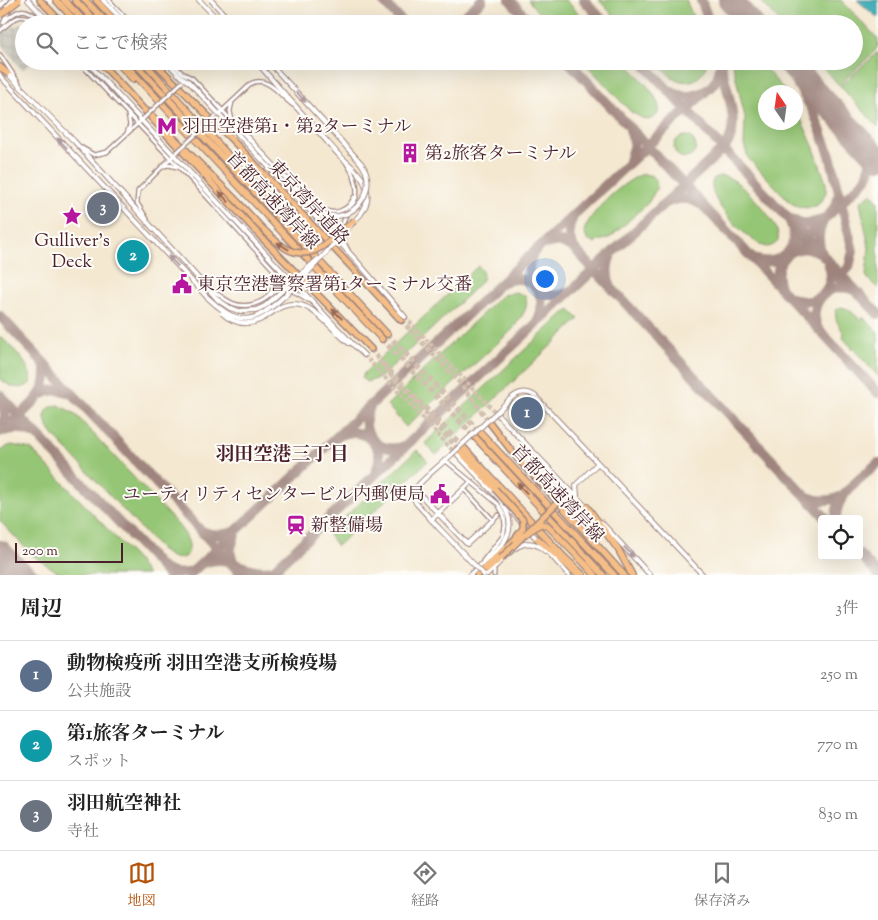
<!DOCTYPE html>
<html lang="ja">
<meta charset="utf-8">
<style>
:root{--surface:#fff;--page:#f2f2f2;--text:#222;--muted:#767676;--line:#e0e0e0;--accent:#b45309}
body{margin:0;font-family:"Sorts Mill Goudy","Noto Serif JP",serif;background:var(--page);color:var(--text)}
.controls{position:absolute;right:15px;bottom:15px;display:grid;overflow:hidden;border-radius:5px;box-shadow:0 5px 20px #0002}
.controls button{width:45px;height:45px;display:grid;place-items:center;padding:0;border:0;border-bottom:1px solid var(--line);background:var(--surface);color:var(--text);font:25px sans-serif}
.compass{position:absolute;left:758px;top:85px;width:45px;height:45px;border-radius:50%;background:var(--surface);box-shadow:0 5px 20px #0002;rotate:347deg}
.scale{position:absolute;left:15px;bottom:12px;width:108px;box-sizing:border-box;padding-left:5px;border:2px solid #4a1f2b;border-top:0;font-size:14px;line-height:18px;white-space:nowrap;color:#4a1f2b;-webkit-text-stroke:4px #fdfcf7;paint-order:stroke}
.you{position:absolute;left:544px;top:278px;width:18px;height:18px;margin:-12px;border:4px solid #fff;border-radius:50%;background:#1a73e8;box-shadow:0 0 0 8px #1a73e833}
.badge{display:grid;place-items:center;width:32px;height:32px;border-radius:50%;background:var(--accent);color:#fff;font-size:16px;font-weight:700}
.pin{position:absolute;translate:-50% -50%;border:2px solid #fff;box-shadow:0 1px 5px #0006}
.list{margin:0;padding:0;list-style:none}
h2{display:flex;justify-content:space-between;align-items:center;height:65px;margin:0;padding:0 20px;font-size:21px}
h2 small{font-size:16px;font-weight:400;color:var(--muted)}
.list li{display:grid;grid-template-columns:32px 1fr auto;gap:15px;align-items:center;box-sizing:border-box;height:70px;padding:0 20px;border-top:1px solid var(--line)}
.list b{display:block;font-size:19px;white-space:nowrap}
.list p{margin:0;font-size:16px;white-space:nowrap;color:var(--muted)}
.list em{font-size:16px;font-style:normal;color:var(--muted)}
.icon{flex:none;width:28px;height:28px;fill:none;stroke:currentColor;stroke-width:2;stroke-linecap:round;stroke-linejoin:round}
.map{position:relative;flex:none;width:878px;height:575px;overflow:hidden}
.search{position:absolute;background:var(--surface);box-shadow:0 5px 20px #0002;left:15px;right:15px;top:15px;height:55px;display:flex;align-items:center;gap:12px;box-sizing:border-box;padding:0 18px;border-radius:28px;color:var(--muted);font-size:19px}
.sheet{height:275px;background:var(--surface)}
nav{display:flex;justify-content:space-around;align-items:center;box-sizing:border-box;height:70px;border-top:1px solid var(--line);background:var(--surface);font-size:14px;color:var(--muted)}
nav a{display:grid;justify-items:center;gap:2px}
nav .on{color:var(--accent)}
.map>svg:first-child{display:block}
</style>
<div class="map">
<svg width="878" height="575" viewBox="0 0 878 575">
<defs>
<pattern id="industrial-grid" width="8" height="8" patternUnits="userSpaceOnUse" patternTransform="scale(1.25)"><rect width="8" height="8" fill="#c7c5b8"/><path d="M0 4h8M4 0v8" fill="none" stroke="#aca99e"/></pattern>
<pattern id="water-ripples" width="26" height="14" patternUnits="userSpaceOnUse" patternTransform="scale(1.25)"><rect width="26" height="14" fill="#3eaeb7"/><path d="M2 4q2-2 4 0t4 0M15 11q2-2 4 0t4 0" fill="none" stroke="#368d95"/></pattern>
</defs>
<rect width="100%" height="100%" fill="#fdfcf7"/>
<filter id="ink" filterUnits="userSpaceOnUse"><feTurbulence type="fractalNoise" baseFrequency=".02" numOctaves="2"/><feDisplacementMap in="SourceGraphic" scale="10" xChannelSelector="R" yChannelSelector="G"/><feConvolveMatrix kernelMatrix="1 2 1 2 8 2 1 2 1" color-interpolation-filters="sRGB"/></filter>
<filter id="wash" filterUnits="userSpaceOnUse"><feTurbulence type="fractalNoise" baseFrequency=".0096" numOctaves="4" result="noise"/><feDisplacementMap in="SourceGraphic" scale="20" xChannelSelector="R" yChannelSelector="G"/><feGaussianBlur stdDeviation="1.12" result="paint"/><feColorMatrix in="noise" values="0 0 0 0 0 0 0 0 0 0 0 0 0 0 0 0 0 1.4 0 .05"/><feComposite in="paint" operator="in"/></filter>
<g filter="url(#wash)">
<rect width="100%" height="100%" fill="#f4e8d1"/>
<path fill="url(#industrial-grid)" d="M21 23 24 26V61H34L22 70 0 42 1 35 13 25 15 27Z"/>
<path fill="#95c675" stroke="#707250" d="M528 0H566L589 24H548Z
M599 0H686L696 24H621Z
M760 0H841L878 39V46L874 52 839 85 817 61H854V24H782Z
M878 52V127L840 86Z
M583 61H624C633 71 682 114 646 120L631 112Z
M656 61H707C705 78 689 87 674 78 667 74 661 67 656 61Z
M732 61H759L786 92H766V122H796V108L814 148 826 183V192L822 201 816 206 809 208 799 207 791 203 748 158 744 145 745 117Z
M674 147a11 11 0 1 1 22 0a11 11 0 1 1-22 0Z
M644 174 653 176 656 180 657 188 648 203 611 237 594 243 587 240 584 231C589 213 626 178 644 174Z
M720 176C726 176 730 178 735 181 745 188 802 242 767 247 750 244 701 196 714 178Z
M872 193 878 202V289L868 279 866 275 869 248 860 202Z
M478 266C485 272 484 279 478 285L380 378 366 382 362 378 364 373Z
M516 292 525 296C531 309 519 318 513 329L406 427 387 405 502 295Z
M841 307 848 309 860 319 863 317 878 332V376L843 338 844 333C839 326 834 319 836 310Z
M570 310 579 319 436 455 425 443 563 314Z
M0 336C12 348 31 363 31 382 22 393 9 386 0 379Z
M59 405 75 414 178 525C185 534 193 544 187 555 177 563 168 556 159 548L56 438C46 427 36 408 59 405Z
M12 445 31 449 136 559 147 575H62L32 555 0 521V452L8 446Z
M417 450 428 461 337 546 329 535 330 531Z"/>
<path fill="url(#water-ripples)" stroke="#446671" d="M857 0H878V18Z"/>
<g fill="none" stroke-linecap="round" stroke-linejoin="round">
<path stroke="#9f847e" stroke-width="10" d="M382 0 404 24
M510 0 532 24
M584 0 606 24
M701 0 710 24
M456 24 482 0
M568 61 878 393
M641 61 878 314
M784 61 813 111 830 155 839 192 837 203 830 214
M671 91C692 103 719 91 720 65
M629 161 634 144 630 130
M666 203C678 197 689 197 700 204
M573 217C567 228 568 237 574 248L827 519
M791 220 807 224 822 220
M802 241 866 179C872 166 871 153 863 142
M544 244 559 241 574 248
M822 253C817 242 818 232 823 222
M533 254C520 279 541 303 567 293
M754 259C779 269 803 247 790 222
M839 279 849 267 853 251 840 198
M503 282C530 270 550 295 538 320
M611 287C606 276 606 266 611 255
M780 287C770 261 793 240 819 252
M790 297C813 311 839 288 828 263
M0 316 242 575
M817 326C807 301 832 279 856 291
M0 395 168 575
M40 395C51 389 61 388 72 394
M370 407C356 431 379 456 404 446
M0 431 5 416 2 399
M3 431 18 428 35 434
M0 432C18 416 55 393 44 365
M341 435C365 425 388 448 376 471
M808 497C821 503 832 501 844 495
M836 519C835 494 862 478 878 463
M202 531C213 536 223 536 234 532
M0 549 36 575
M859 554 878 574
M204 563C231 552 242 575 272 570
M234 565 230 551 235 534
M164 569C174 575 184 575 195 570
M0 571 2 575
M189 575 706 91
M268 575 726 146C742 124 725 86 720 61"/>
<path stroke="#9f847e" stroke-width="24" d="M730 0 752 24
M787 61 878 158
M0 552 22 575"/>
</g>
</g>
<g filter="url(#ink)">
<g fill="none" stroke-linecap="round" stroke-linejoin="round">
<path stroke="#d2c0b0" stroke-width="4" stroke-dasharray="4 2" stroke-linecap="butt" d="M405 317 498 415
M364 355 455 453"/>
<path stroke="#d2c0b0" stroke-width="5" stroke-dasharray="5 2.5" stroke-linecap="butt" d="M401 320 462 385 490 423
M371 349 390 374 460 451"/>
<path stroke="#d2c0b0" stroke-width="5.5" stroke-dasharray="5.5 3" stroke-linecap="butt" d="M387 334 480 432
M382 339 475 437
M383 364 464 448"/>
<defs>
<path id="minor" d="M109 0 131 24
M4 21 11 6
M3 23C21 6 26 6 44 24
M0 31C13 19 22 9 37 24
M0 55 19 83
M78 61 198 187 273 269C281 281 274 289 265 299
M170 61 182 73 192 78 234 123
M232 102 230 111 232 120
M219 114 252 83C269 76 280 96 293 105
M127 133 130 125 128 115
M82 148 94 155 107 152 145 117
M347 164C354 174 359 185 356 198 355 202 352 205 350 208 341 222 339 236 348 250
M164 166 169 165 177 167
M294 185C309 194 321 218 340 211 348 208 351 204 354 197
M147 219 137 203 138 191 175 154
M203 282C223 299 239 315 265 299
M289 290 297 293 310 301
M270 295 283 290
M445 460 498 504 504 515 505 526 503 536 483 561
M464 489 493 520 499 515
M494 575V569"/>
<path id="tertiary" d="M28 0 51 24
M103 0 126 24
M199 0 222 24
M0 6 6 0
M86 61 281 270C310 297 335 328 364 355
M166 61 180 76 189 82 219 114 356 260 405 317
M256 61C283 93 311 123 338 154 347 163 359 171 364 182 370 194 368 205 360 215
M6 72 74 141 218 300 230 308 239 311
M234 123 315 209
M207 297 216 305
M271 313C305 287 324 324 349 343
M499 410C510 399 520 386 535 396L703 575
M499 416 587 508
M457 454 539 541
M415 489 467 544 493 520
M577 495 576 485 598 463
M431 520 471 482
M601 522 650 575
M438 527 416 503C414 499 413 495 414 491 418 482 443 463 451 455
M545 548 557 562
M556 561 569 575
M470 575C490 554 524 538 503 505
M487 575C503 560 523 529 545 551"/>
<path id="trunk" d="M40 0 63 24
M96 0 118 24
M99 61 263 239 371 349
M153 61 238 146 401 320
M147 111 233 197
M490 423 517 458 558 502
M460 451 495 489
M483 574 501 558
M477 575 515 539"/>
<path id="motorway" d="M56 0 78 24
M64 0 87 24
M75 0 98 24
M85 0 108 24
M116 61 133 79
M122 61 382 339
M133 61 387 334
M143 61 267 198
M0 67 7 73
M480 432 614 575
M475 437 603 575
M464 448 564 557 583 575
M558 502 624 575
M587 507 618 549 632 575
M538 539 577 574
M585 564 595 575"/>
</defs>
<use href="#minor" stroke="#9f847e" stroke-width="5.5"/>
<use href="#tertiary" stroke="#9f847e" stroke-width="6"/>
<use href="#trunk" stroke="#9f847e" stroke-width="8"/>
<use href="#motorway" stroke="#9f847e" stroke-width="8"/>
<use href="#minor" stroke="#fff" stroke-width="3"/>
<use href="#tertiary" stroke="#fff" stroke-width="4"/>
<use href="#trunk" stroke="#f6be87" stroke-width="5"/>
<use href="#motorway" stroke="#f6be87" stroke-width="5.5"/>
<defs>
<path id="minor-bridge" d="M145 117 182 82
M176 153 216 116"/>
<path id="tertiary-bridge" d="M211 0 233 24
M7 7 13 0
M268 61 361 163C383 192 345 233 315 209
M0 76 207 297
M216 305C226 313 237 321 251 318 279 313 337 238 360 215
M239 311 256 310 265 306 318 259
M222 313C237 327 255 326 271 313
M451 455 499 410
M438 527 484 575"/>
<path id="trunk-bridge" d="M233 197C242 206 251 216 259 225 275 241 293 262 318 249 331 242 342 229 354 221
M495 489 523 520V528L515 539
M501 558 558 502"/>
<path id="motorway-bridge" d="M0 15 19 0
M527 533 540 524 547 525 585 564"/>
</defs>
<use href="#minor-bridge" stroke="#9f847e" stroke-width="5.5" stroke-linecap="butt"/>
<use href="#tertiary-bridge" stroke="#9f847e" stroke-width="6" stroke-linecap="butt"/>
<use href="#trunk-bridge" stroke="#9f847e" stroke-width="8" stroke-linecap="butt"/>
<use href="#motorway-bridge" stroke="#9f847e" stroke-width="8" stroke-linecap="butt"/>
<use href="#minor-bridge" stroke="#fff" stroke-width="3"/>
<use href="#tertiary-bridge" stroke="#fff" stroke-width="4"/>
<use href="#trunk-bridge" stroke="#f6be87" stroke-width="5"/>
<use href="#motorway-bridge" stroke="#f6be87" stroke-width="5.5"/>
</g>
<defs><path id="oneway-solid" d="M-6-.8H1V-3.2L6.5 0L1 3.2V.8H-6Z" transform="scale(1.25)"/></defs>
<g fill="#ae9aa0">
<use href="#oneway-solid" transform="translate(301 97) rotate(48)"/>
<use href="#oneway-solid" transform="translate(62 143) rotate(-133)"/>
<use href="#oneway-solid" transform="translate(173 261) rotate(-133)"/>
<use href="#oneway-solid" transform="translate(629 552) rotate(47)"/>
</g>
<g fill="#976754">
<use href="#oneway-solid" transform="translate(224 197) rotate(-133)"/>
<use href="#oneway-solid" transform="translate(283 246) rotate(-148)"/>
<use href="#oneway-solid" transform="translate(337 314) rotate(-135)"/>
<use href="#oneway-solid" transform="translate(522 488) rotate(-133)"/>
</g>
</g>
<defs>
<symbol id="metro-bare" viewBox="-9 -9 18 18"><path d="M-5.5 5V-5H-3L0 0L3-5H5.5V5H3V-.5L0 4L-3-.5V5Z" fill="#b5179e" stroke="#fdfcf7" stroke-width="2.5" paint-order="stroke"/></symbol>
<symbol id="building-bare" viewBox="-9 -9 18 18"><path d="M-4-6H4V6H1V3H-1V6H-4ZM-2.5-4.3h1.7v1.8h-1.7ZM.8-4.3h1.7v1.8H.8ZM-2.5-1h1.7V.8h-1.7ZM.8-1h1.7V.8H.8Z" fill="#b5179e" stroke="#fdfcf7" stroke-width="2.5" paint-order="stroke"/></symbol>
<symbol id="sight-bare" viewBox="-9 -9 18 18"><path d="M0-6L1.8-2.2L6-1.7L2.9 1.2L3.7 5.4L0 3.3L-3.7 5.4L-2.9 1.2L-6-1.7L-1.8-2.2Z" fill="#b5179e" stroke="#fdfcf7" stroke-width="2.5" paint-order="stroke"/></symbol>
<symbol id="civic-bare" viewBox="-9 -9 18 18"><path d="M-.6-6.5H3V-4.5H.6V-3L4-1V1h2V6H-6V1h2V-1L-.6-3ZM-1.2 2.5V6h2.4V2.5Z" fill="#b5179e" stroke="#fdfcf7" stroke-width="2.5" paint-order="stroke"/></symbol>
<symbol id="station-bare" viewBox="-9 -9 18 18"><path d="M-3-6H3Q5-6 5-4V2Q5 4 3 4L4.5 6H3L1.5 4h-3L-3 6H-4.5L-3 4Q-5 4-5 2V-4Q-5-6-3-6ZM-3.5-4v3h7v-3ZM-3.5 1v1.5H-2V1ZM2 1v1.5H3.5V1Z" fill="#b5179e" stroke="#fdfcf7" stroke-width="2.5" paint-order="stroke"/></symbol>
</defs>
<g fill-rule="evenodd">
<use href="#metro-bare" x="153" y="112" width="28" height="28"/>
<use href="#building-bare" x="396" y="139" width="28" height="28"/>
<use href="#sight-bare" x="58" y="202" width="28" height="28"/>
<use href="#civic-bare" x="168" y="270" width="28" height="28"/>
<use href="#civic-bare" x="426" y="480" width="28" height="28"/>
<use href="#station-bare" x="282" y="511" width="28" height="28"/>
</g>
<g text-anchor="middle" stroke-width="4" stroke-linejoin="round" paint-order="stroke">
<g font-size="18" fill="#4a1f2b" stroke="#fdfcf7" text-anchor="start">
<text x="182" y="132">羽田空港第1・第2ターミナル</text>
<text x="425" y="159">第2旅客ターミナル</text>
<text x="72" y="246" text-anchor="middle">Gulliver's<tspan x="72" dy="21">Deck</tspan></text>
<text x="197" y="290">東京空港警察署第1ターミナル交番</text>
<text x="425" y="500" text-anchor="end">ユーティリティセンタービル内郵便局</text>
<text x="311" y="531">新整備場</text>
</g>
<g font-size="18" fill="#4a1f2b" stroke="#fdfcf7">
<text transform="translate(273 200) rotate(47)" y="6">首都高速湾岸線</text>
<text transform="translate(309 202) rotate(47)" y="6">東京湾岸道路</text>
<text transform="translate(558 493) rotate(47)" y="6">首都高速湾岸線</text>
</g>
<g font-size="19" font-weight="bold" fill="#4a1f2b" stroke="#fdfcf7">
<text x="282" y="460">羽田空港三丁目</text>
</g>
</g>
</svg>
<div class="controls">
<button><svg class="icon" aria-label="locate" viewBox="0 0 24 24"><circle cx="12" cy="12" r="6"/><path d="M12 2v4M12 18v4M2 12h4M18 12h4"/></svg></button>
</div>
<svg class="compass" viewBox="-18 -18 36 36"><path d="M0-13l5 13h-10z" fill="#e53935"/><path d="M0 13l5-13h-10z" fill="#767676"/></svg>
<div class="scale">200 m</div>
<div class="you"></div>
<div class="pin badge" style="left:527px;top:413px;background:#5c6f8a">1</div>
<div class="pin badge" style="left:133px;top:256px;background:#0f9aa8">2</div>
<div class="pin badge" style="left:103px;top:208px;background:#6b7280">3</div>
<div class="search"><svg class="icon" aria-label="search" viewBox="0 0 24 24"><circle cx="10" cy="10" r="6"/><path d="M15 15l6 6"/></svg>ここで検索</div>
</div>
<section class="sheet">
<h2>周辺<small>3件</small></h2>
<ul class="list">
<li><span class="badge" style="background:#5c6f8a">1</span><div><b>動物検疫所 羽田空港支所検疫場</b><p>公共施設</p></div><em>250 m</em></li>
<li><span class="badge" style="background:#0f9aa8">2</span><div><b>第1旅客ターミナル</b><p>スポット</p></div><em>770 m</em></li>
<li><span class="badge" style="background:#6b7280">3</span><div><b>羽田航空神社</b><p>寺社</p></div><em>830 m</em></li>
</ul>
</section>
<nav>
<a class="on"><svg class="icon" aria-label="map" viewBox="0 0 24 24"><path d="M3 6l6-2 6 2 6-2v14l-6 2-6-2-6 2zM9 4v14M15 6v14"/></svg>地図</a>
<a><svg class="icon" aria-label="directions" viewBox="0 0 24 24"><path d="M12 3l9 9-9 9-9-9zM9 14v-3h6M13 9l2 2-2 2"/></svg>経路</a>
<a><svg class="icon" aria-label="saved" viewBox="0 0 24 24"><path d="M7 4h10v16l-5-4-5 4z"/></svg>保存済み</a>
</nav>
